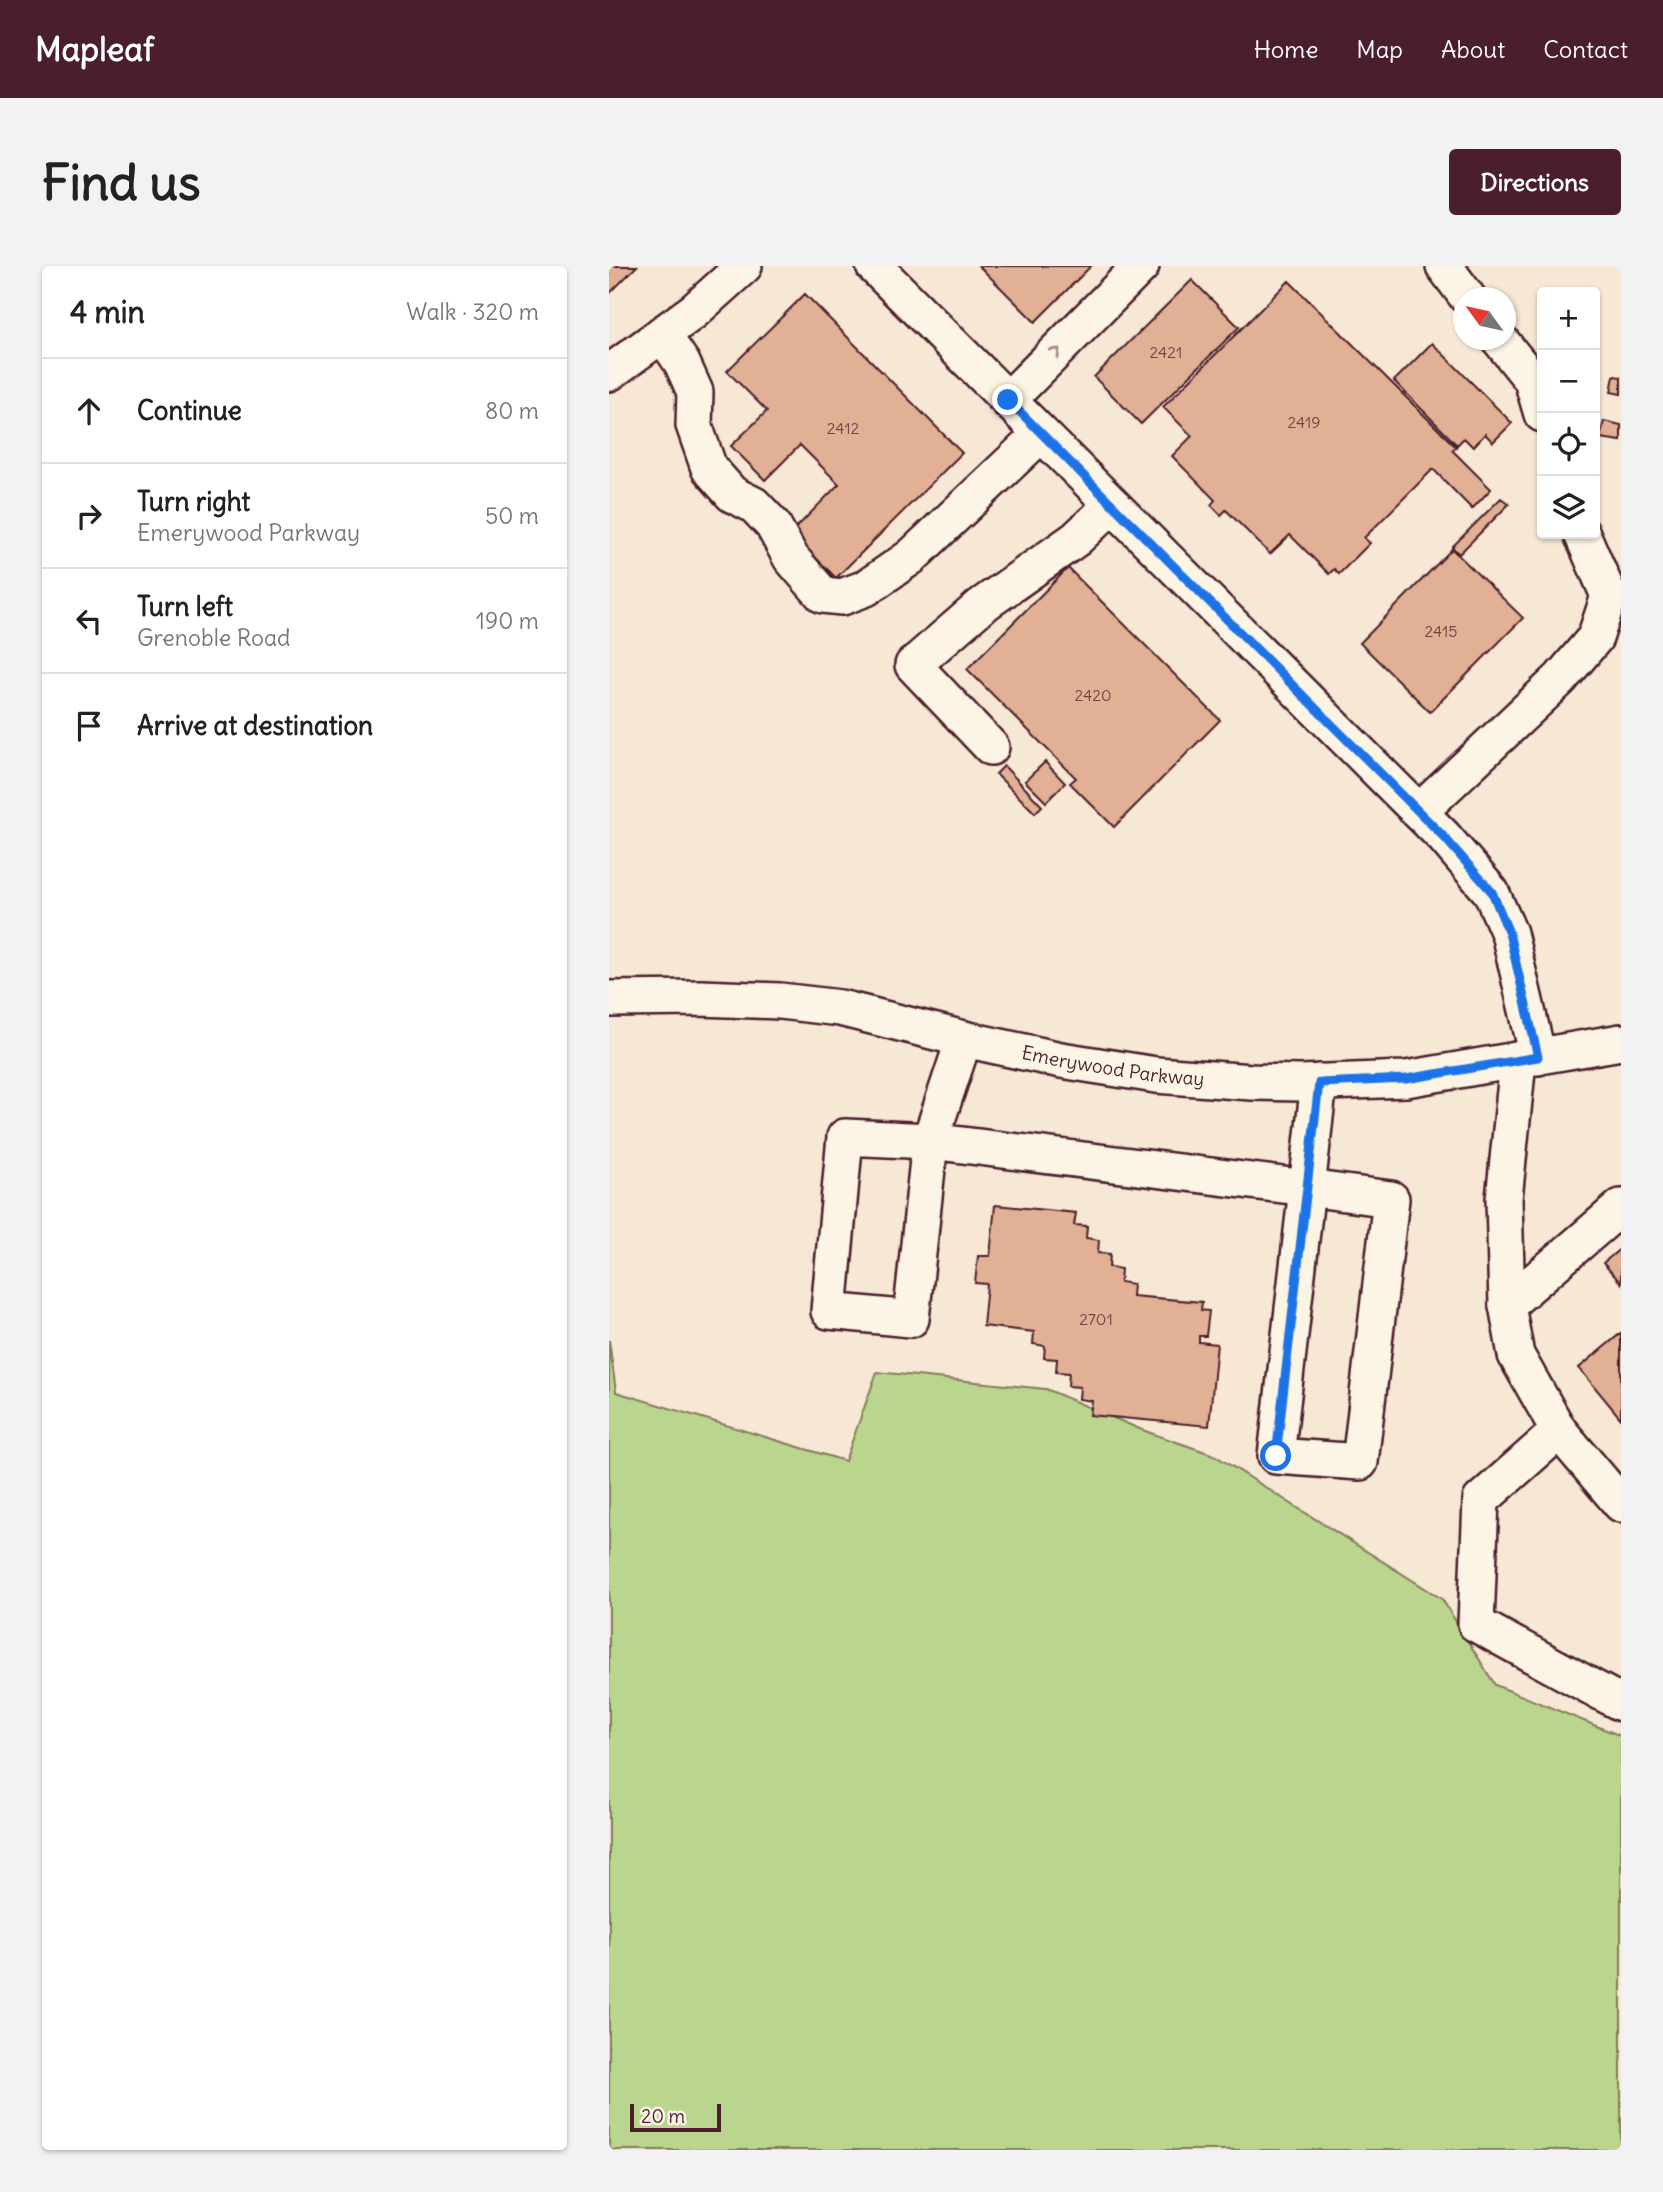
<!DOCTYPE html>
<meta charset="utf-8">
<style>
:root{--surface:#fff;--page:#f2f2f2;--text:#222;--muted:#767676;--line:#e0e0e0;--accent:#4a1f2b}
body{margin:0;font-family:Delius,sans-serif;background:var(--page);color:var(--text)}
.controls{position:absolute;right:21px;top:21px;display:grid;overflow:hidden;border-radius:7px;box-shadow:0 2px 5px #0004}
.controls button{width:63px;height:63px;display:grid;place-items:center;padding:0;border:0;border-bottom:2px solid var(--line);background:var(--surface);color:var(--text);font:35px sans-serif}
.compass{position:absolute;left:844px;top:21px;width:63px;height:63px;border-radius:50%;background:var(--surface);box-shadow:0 2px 5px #0004;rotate:303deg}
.scale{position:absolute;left:21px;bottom:18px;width:91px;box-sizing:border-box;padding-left:7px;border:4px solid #4a1f2b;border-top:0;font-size:19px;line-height:24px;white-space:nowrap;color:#4a1f2b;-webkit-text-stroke:5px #fcf5e5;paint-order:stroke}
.stop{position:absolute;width:21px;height:21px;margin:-16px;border:5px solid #1a73e8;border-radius:50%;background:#fff}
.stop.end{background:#1a73e8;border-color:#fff;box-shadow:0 2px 7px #0008}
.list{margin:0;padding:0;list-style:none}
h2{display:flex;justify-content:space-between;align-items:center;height:91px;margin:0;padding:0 28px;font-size:30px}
h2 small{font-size:23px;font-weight:400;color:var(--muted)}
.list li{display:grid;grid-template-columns:46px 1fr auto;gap:21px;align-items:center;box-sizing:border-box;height:105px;padding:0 28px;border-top:2px solid var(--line)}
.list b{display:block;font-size:26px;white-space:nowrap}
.list p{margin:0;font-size:23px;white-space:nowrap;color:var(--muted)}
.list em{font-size:23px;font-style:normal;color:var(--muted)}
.icon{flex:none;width:38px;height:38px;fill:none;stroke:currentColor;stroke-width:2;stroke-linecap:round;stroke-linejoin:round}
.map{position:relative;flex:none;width:1012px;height:1884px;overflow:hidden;border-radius:7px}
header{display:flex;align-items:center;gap:42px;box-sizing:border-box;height:98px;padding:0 35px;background:var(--accent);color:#fff}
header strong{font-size:33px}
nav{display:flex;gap:38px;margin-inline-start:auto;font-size:24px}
.intro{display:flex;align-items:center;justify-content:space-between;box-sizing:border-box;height:168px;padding:0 42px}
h1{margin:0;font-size:49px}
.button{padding:18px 32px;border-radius:7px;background:var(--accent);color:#fff;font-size:24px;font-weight:700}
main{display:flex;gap:42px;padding:0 42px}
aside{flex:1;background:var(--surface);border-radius:7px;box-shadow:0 2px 5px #0004}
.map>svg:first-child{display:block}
</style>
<header>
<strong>Mapleaf</strong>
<nav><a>Home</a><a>Map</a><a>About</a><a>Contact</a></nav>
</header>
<div class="intro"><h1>Find us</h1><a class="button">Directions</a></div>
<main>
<aside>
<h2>4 min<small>Walk · 320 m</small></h2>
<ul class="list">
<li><svg class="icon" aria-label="ahead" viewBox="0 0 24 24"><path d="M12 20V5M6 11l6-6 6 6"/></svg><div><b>Continue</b></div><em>80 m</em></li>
<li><svg class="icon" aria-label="right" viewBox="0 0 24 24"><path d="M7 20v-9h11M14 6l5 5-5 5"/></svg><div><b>Turn right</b><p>Emerywood Parkway</p></div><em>50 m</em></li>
<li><svg class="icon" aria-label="left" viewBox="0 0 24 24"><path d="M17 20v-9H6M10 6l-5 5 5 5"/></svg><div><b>Turn left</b><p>Grenoble Road</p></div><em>190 m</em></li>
<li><svg class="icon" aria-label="arrive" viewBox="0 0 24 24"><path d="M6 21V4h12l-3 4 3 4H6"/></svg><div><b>Arrive at destination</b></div></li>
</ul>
</aside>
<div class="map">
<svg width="1012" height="1884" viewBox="0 0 1012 1884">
<rect width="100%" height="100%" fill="#f7e7d5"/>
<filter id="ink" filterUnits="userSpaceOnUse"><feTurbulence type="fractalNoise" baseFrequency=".0143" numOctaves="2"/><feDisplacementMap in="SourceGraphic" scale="14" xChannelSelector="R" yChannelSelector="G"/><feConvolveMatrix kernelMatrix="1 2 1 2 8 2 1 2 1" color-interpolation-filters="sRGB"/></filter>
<g filter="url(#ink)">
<path fill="#bad58d" stroke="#827a5c" stroke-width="2" d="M0 1074 7 1126 236 1195 268 1106 437 1123 533 1164 605 1189 833 1333 886 1419 1012 1470V1884H0Z"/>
<path fill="#e2b095" stroke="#4a1f2b" stroke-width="2" d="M0 0H28L0 28Z
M370 0H482L426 56Z
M583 14 630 61 532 158 485 111Z
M680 15 847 181 843 184 882 223 863 243 824 203 755 272 761 277 730 308 725 303 720 308 681 269 661 288 617 244 612 249 602 239 606 234 563 190 583 170 554 141Z
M196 28 353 187 227 312 182 267 230 218 191 179 156 214 122 180 158 145 118 105Z
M823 77 903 157 884 176 876 168 864 181 855 172 848 179 785 115Z
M1005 110 1012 111V128L1002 126Z
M995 155 1012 159V175L991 172Z
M892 232 900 238 850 288 843 281Z
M843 283 914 352 821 446 751 377Z
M459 302 611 454 505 561 461 517 467 512 358 403Z
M436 496 456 517 437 536 416 515Z
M395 500 433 540 426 547 387 508Z
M386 939 467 947 465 959 478 960 477 972 490 974 489 987 501 988 500 1001 512 1003 511 1016 524 1018 523 1030 593 1036 592 1044 600 1045 597 1070H590V1076L608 1078 600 1160 481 1149 483 1135 470 1133 471 1121 459 1120 460 1107 447 1106 448 1093 435 1092 436 1080 424 1078 425 1066 374 1060 378 1018 366 1017 369 990H381Z
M1012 982V1017L994 997Z
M1012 1067V1153L970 1102Z"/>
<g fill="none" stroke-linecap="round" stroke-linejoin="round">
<defs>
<g id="minor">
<path d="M265 0 835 571 882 626 900 667 929 791"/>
<path d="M835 0 859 32"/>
<path d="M53 68 73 97 86 126 85 159 100 202 123 228 145 239 164 259 182 292 214 329 233 331 257 322 302 291 432 168"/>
<path d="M891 74 923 114 933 148"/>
<path d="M0 107 85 45 135 0"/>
<path d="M399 134 532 0"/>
<path d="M382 481 304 399 372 340 467 273 503 239"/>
<path d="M810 546 951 413 986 372 1000 330 973 268"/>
<path id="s1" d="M0 733 92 732 171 735 231 742 355 773 452 794 547 809 643 816 692 817 797 813 1012 776"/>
<path d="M355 773 321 875 236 871 220 1045 302 1053 321 875 698 922 710 816"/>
<path d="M909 795 895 933 898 1039 907 1089 950 1165 1012 1238"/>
<path d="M698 922 782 933 751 1196 667 1190Z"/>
<path d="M898 1039 1012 941"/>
<path d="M950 1165 872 1234 867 1358 1012 1437"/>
</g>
</defs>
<use href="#minor" stroke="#4a1f2b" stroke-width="40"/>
<use href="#minor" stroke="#fcf5e5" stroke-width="35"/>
</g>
<defs><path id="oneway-chevron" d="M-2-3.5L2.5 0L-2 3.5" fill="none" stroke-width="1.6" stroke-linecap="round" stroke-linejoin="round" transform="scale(1.75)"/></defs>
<use stroke="#a38a88" href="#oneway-chevron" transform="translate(447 86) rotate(-45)"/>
</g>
<g fill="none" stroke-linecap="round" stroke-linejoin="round" filter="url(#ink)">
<path stroke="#1a73e8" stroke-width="9" d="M399 134 835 571 883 626 900 667 929 791 797 813 710 817 667 1190"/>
</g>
<g text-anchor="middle" stroke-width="6" stroke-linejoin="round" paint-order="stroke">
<g font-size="16" fill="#704346">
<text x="557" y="92">2421</text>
<text x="695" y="162">2419</text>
<text x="234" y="168">2412</text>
<text x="832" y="371">2415</text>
<text x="484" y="435">2420</text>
<text x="487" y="1059">2701</text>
</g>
<g font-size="19" fill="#4a1f2b" stroke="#fcf5e5">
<text dy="7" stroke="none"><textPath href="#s1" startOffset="511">Emerywood Parkway</textPath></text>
</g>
</g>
</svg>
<div class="controls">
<button>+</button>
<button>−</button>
<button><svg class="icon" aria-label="locate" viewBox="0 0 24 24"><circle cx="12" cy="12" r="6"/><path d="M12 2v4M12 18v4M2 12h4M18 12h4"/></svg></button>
<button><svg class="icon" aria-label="layers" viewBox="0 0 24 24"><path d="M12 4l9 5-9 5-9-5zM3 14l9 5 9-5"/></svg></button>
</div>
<svg class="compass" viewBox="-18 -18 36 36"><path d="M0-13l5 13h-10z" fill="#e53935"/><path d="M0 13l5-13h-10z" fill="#767676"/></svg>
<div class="scale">20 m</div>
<div class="stop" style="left:667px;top:1190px"></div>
<div class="stop end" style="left:399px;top:134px"></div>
</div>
</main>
